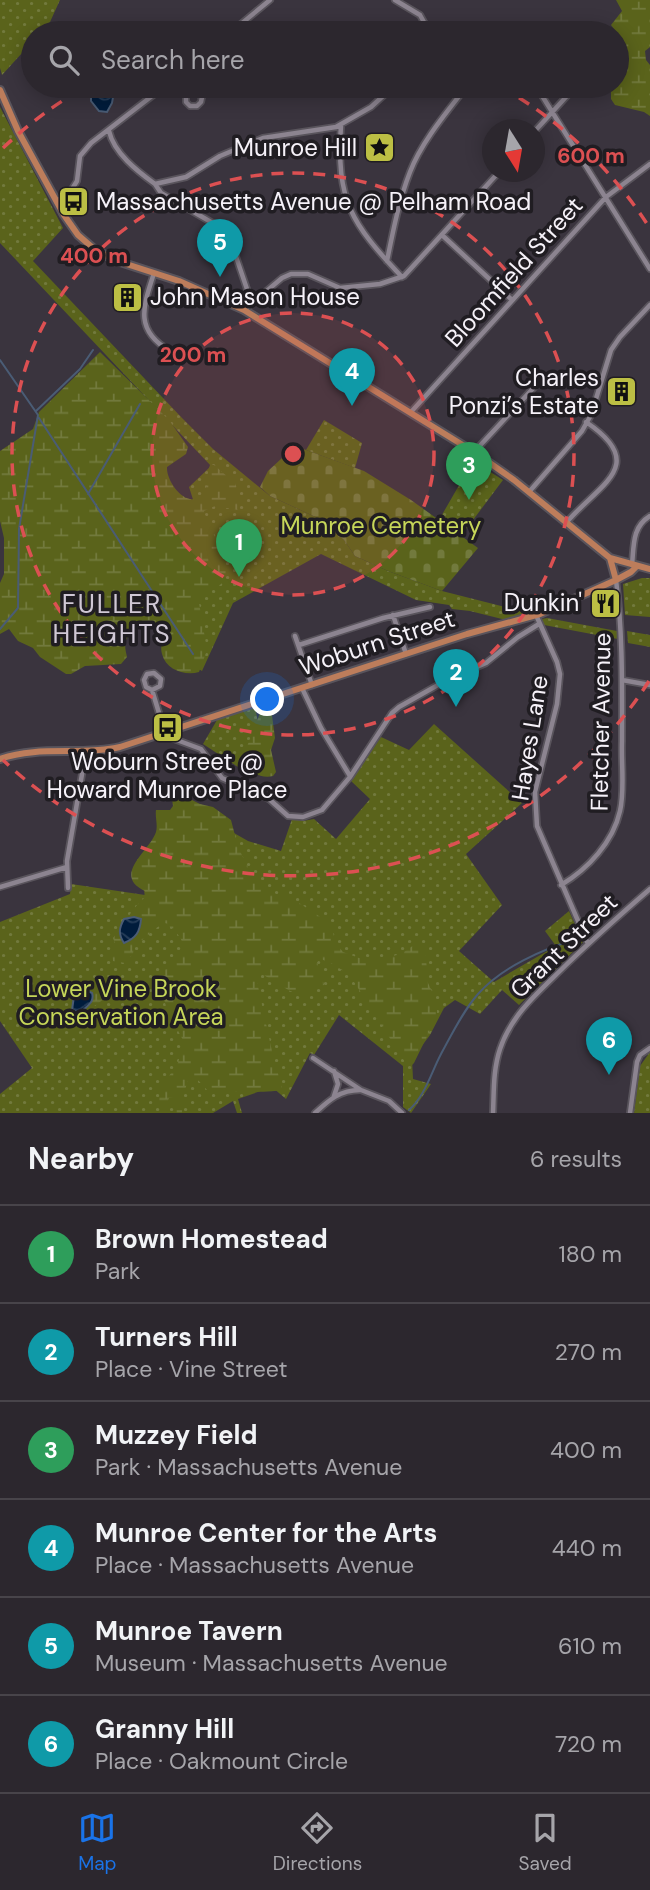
<!DOCTYPE html>
<meta charset="utf-8">
<style>
:root{--surface:#2c272e;--page:#342f36;--text:#f1f3f6;--muted:#a6a5aa;--line:#48444a;--accent:#1a73e8}
body{margin:0;font-family:"DM Sans",sans-serif;background:var(--page);color:var(--text)}
.compass{position:absolute;left:482px;top:119px;width:63px;height:63px;border-radius:50%;background:var(--surface);box-shadow:0 4px 18px #0003;rotate:169deg}
.you{position:absolute;left:268px;top:700px;width:24px;height:24px;margin:-18px;border:5px solid #fff;border-radius:50%;background:#1a73e8;box-shadow:0 0 0 10px #1a73e833}
.badge{display:grid;place-items:center;width:46px;height:46px;border-radius:50%;background:var(--accent);color:#fff;font-size:23px;font-weight:700}
.pin{position:absolute;translate:-50% -58px;filter:drop-shadow(0 2px 4px #0008)}
.pin::after{content:'';position:absolute;top:37px;width:24px;height:21px;background:inherit;clip-path:polygon(0 0,100% 0,50% 100%)}
.list{margin:0;padding:0;list-style:none}
h2{display:flex;justify-content:space-between;align-items:center;height:91px;margin:0;padding:0 28px;font-size:30px}
h2 small{font-size:23px;font-weight:400;color:var(--muted)}
.list li{display:grid;grid-template-columns:46px 1fr auto;gap:21px;align-items:center;box-sizing:border-box;height:98px;padding:0 28px;border-top:2px solid var(--line)}
.list b{display:block;font-size:26px;white-space:nowrap}
.list p{margin:0;font-size:23px;white-space:nowrap;color:var(--muted)}
.list em{font-size:23px;font-style:normal;color:var(--muted)}
.icon{flex:none;width:38px;height:38px;fill:none;stroke:currentColor;stroke-width:2;stroke-linecap:round;stroke-linejoin:round}
.map{position:relative;flex:none;width:650px;height:1113px;overflow:hidden}
.search{position:absolute;background:var(--surface);box-shadow:0 4px 18px #0003;left:21px;right:21px;top:21px;height:77px;display:flex;align-items:center;gap:18px;box-sizing:border-box;padding:0 24px;border-radius:38px;color:var(--muted);font-size:26px}
.sheet{height:679px;background:var(--surface)}
nav{display:flex;justify-content:space-around;align-items:center;box-sizing:border-box;height:98px;border-top:2px solid var(--line);background:var(--surface);font-size:19px;color:var(--muted)}
nav a{display:grid;justify-items:center;gap:4px}
nav .on{color:var(--accent)}
.map>svg:first-child{display:block}
</style>
<div class="map">
<svg width="650" height="1113" viewBox="0 0 650 1113">
<defs>
<pattern id="grass-dots" width="8" height="8" patternUnits="userSpaceOnUse" patternTransform="scale(1.75)"><rect width="8" height="8" fill="#5a631b"/><path d="M2 2h.1M6 6h.1" fill="none" stroke="#727a3d" stroke-width="1.8" stroke-linecap="round"/></pattern>
<pattern id="wetland-marsh" width="20" height="14" patternUnits="userSpaceOnUse" patternTransform="scale(1.75)"><rect width="20" height="14" fill="#5a631b"/><path d="M1 5h8M5 5V1M11 12h8M15 12V8" fill="none" stroke="#727a3d"/></pattern>
<pattern id="cemetery-stones" width="16" height="16" patternUnits="userSpaceOnUse" patternTransform="scale(1.75)"><rect width="16" height="16" fill="#5a631b"/><path d="M2 7V4a2 2 0 0 1 4 0v3zM10 15v-3a2 2 0 0 1 4 0v3z" fill="#727a3d"/></pattern>
<pattern id="water-waves" width="16" height="10" patternUnits="userSpaceOnUse" patternTransform="scale(1.75)"><rect width="16" height="10" fill="#001c3c"/><path d="M0 5q4-4 8 0t8 0" fill="none" stroke="#263d59"/></pattern>
</defs>
<rect width="100%" height="100%" fill="#3a343e"/>
<path fill="url(#grass-dots)" d="M0 0H60L50 22 40 33H33V41L2 75 0 68Z
M0 107 63 228 33 261 182 418 213 449 270 496 320 519 344 540 355 556 388 571 442 591 529 613 506 620 470 611 452 609 449 605 416 600 321 554 233 603 202 671 187 662 156 608 213 562 189 487 211 466 0 243Z
M324 420 362 443 355 468 306 450Z
M473 461 503 480 461 536 439 520Z
M642 578H650V617L625 615 623 584Z
M547 618 617 631 618 639 544 625 542 619Z
M627 631 650 635V647L628 643Z
M255 707 266 762 238 767 203 744 217 720Z
M434 724 522 803 466 854 502 905 459 951 494 982 556 946 545 931 569 911 583 942 519 1005 502 990 480 1014 455 1000 444 1008 430 1035 412 1059 413 1079 431 1084 411 1113 403 1107V1066L339 1015 314 1055 310 1053 286 1099 272 1087 238 1099 242 1113H237L233 1101 213 1113H0V1094L32 1068 0 1021V922L70 894 71 884 145 895 137 859 221 882 234 833 248 841 281 851 292 819 303 821 314 819 336 839 370 799 351 781 381 737 409 750Z
M650 1052V1113H634L640 1066Z"/>
<path fill="url(#wetland-marsh)" d="M616 0H650V47L645 51 646 60 650 65V116L644 112 615 105 611 99V86H617V33L611 25 622 11Z
M100 352 169 420 188 447 186 454 167 467C166 483 189 512 203 493 209 486 206 474 210 465H214L235 483 240 505 238 510 215 506 204 511C208 527 237 571 221 584 214 590 204 589 198 597L207 650 199 672C185 676 166 670 162 654 159 644 166 635 161 625 151 622 131 630 126 640 124 646 126 652 127 657L121 664 85 666 71 674H66L40 657 33 648 18 641 9 629 0 634V583L4 574V538L0 521V451L33 429 39 412Z
M271 708 275 738 271 750 276 772 273 776C260 779 246 771 243 757L260 713 265 709Z
M180 794 200 804 213 807 231 820 238 847 254 880 263 890 293 899 325 920 331 925 336 944 343 952 359 958 376 960 401 954 414 945 425 947 428 983 437 1002V1016L414 1063 411 1066 405 1062 351 977 335 965 321 959 317 962 324 985 310 988 303 995 290 991 262 974H258L256 977 276 1070 282 1082V1090C273 1093 218 1092 207 1090L197 1079H188L182 1102V1113H174L176 1099 173 1097 169 1098 166 1106 162 1107 159 1103 160 1089 178 1063 184 1042 167 1010 158 976C182 955 196 948 166 923 153 927 147 939 134 945L133 954 125 963 113 961 112 957 117 949 113 938C125 924 131 909 144 898L145 891C111 875 150 851 156 832 158 825 155 818 156 810H170L173 806 172 799Z
M106 975 112 982V992C106 997 90 1011 83 1012 66 1017 70 990 80 983L89 984 97 976Z"/>
<path fill="url(#cemetery-stones)" d="M295 446 364 471 411 500 478 548 442 591 388 571 355 556 344 540 320 519 270 496 260 487 268 471Z"/>
<path fill="url(#water-waves)" stroke="#4a5c75" stroke-width="2" d="M91 86H115L112 103 107 112 99 111 91 101Z
M134 917 141 919C140 932 136 938 124 943 118 934 119 928 124 919Z
M84 989 92 993C95 1003 86 1006 80 1013L72 1010 74 996 77 991Z"/>
<g fill="none" stroke-linecap="round" stroke-linejoin="round">
<path stroke="#4a5c75" stroke-width="2" d="M0 360 38 415 19 529 18 608 0 629
M36 411 80 369 93 350
M39 418 193 654
M88 494 140 404
M409 1110C425 1096 431 1073 441 1054 452 1034 463 1011 478 994 502 967 543 949 577 939"/>
<defs>
<path id="minor" d="M395 0 420 15 430 33
M230 33 270 0
M188 86 202 97 201 102 197 106H190L186 102V94L190 89
M536 86 650 269
M341 125C336 201 351 223 402 277
M109 131C114 153 137 171 155 184L186 177 220 156 263 138 336 127 371 107 394 86
M534 132 576 86
M155 184 161 193 223 229 231 242 249 295 254 301
M57 201 72 189 77 181 80 156 91 143 165 86
M442 235 512 300
M387 261C393 231 399 200 410 172 422 141 447 112 467 86
M154 273C143 307 134 330 170 351
M244 310 282 278 291 274H308L340 288 380 284 404 276 499 172
M411 412 606 197 650 164
M474 452 539 382
M529 492 582 431 591 415 611 350 620 337 650 305
M566 523C599 484 650 465 586 422
M632 565C634 545 632 527 650 516
M393 615 406 654
M536 615 557 662 560 674 557 704 535 792 537 826 588 944
M295 636 312 685
M299 645 383 618 430 607
M622 680 650 685
M302 688 321 728 350 776
M152 690 146 687 144 680 147 674 154 673 161 679 160 686 152 690 166 736 201 749 222 778 269 799 288 816 303 817 322 810 350 777 392 713 399 707 445 681 486 663 518 637 539 624
M561 885C588 869 613 842 620 811 625 790 621 763 622 741 622 687 623 634 616 580
M0 887 67 867
M68 888 67 861 86 751
M313 1058 361 1090 389 1101 402 1113
M334 1096 338 1084 334 1071
M315 1113C329 1100 340 1090 360 1090
M493 1113C494 1091 493 1070 500 1049 512 1013 540 991 566 965 593 939 621 914 650 889
M630 1113 637 1062 640 1055 650 1048"/>
<path id="major" d="M0 90 18 131 64 215 78 235 93 248 114 260 179 281 244 310 474 452 514 480 610 558 650 569
M610 558 616 580
M0 759C39 745 81 756 120 747L467 634 540 614 616 580 631 572 637 566"/>
</defs>
<use href="#minor" stroke="#59545c" stroke-width="8"/>
<use href="#major" stroke="#59545c" stroke-width="10"/>
<use href="#minor" stroke="#8c8490" stroke-width="4.5"/>
<use href="#major" stroke="#bd7d5b" stroke-width="6"/>
</g>
<circle cx="293" cy="454" r="141" fill="#dc5052" fill-opacity=".12"/>
<g fill="none" stroke="#dc5052" stroke-width="3.5" stroke-dasharray="12 9">
<circle cx="293" cy="454" r="141"/>
<circle cx="293" cy="454" r="281"/>
<path d="M649 681A422 422 0 0 1 3 760M3 148A422 422 0 0 1 85 87M264 33A422 422 0 0 1 322 33M501 87A422 422 0 0 1 649 227"/>
</g>
<defs>
<symbol id="sight-square" viewBox="-11 -11 22 22"><rect x="-9" y="-9" width="18" height="18" rx="4" fill="#bcbf44" stroke="#201d22"/><path d="M0-6L1.8-2.2L6-1.7L2.9 1.2L3.7 5.4L0 3.3L-3.7 5.4L-2.9 1.2L-6-1.7L-1.8-2.2Z" fill="#111"/></symbol>
<symbol id="bus-square" viewBox="-11 -11 22 22"><rect x="-9" y="-9" width="18" height="18" rx="4" fill="#bcbf44" stroke="#201d22"/><path d="M-5-6H5V4H4V6H2V4H-2V6H-4V4H-5ZM-3.5-4V0h7V-4ZM-3.5 1.2v1.5H-2V1.2ZM2 1.2v1.5H3.5V1.2Z" fill="#111"/></symbol>
<symbol id="building-square" viewBox="-11 -11 22 22"><rect x="-9" y="-9" width="18" height="18" rx="4" fill="#bcbf44" stroke="#201d22"/><path d="M-4-6H4V6H1V3H-1V6H-4ZM-2.5-4.3h1.7v1.8h-1.7ZM.8-4.3h1.7v1.8H.8ZM-2.5-1h1.7V.8h-1.7ZM.8-1h1.7V.8H.8Z" fill="#111"/></symbol>
<symbol id="restaurant-square" viewBox="-11 -11 22 22"><rect x="-9" y="-9" width="18" height="18" rx="4" fill="#bcbf44" stroke="#201d22"/><path d="M-5-6h1v4h1v-4h1v4h1v-4h1v5L-1.5 .5V6h-2V.5L-5-1ZM5-6V6H3V1.5H1.5Q1.5-4 5-6Z" fill="#111"/></symbol>
</defs>
<g fill-rule="evenodd">
<use href="#sight-square" x="362" y="130" width="35" height="35"/>
<use href="#bus-square" x="56" y="184" width="35" height="35"/>
<use href="#building-square" x="110" y="280" width="35" height="35"/>
<use href="#building-square" x="604" y="374" width="35" height="35"/>
<use href="#restaurant-square" x="588" y="586" width="35" height="35"/>
<use href="#bus-square" x="150" y="710" width="35" height="35"/>
</g>
<g text-anchor="middle" stroke-width="7" stroke-linejoin="round" paint-order="stroke">
<g font-size="24" fill="#f6f2f9" stroke="#201d22" text-anchor="end">
<text x="357" y="156">Munroe Hill</text>
<text x="96" y="210" text-anchor="start">Massachusetts Avenue @ Pelham Road</text>
<text x="150" y="305" text-anchor="start">John Mason House</text>
<text x="599" y="386">Charles<tspan x="599" dy="28">Ponzi’s Estate</tspan></text>
<text x="582" y="611">Dunkin'</text>
<text x="167" y="770" text-anchor="middle">Woburn Street @<tspan x="167" dy="28">Howard Munroe Place</tspan></text>
</g>
<g font-size="24" fill="#f6f2f9" stroke="#201d22">
<text transform="translate(514 272) rotate(-48)" y="8">Bloomfield Street</text>
<text transform="translate(377 643) rotate(-18)" y="8">Woburn Street</text>
<text transform="translate(601 722) rotate(-89)" y="8">Fletcher Avenue</text>
<text transform="translate(530 738) rotate(-81)" y="8">Hayes Lane</text>
<text transform="translate(564 946) rotate(-44)" y="8">Grant Street</text>
</g>
<g font-size="24" fill="#c6d659" stroke="#201d22">
<text x="381" y="534">Munroe Cemetery</text>
<text x="121" y="997">Lower Vine Brook<tspan x="121" dy="28">Conservation Area</tspan></text>
</g>
<g font-size="26" letter-spacing="2" fill="#d0c8d5" stroke="#201d22">
<text x="112" y="613">FULLER<tspan x="112" dy="30">HEIGHTS</tspan></text>
</g>
</g>
<circle cx="293" cy="454" r="10" fill="#dc5052" stroke="#201d22" stroke-width="3.5"/>
<g font-size="21" text-anchor="middle" font-weight="bold" fill="#dc5052" stroke="#201d22" stroke-width="7" stroke-linejoin="round" paint-order="stroke">
<text x="591" y="163">600 m</text>
<text x="94" y="263">400 m</text>
<text x="193" y="362">200 m</text>
</g>
</svg>
<svg class="compass" viewBox="-18 -18 36 36"><path d="M0-13l5 13h-10z" fill="#e53935"/><path d="M0 13l5-13h-10z" fill="#a6a5aa"/></svg>
<div class="you"></div>
<div class="pin badge" style="left:239px;top:577px;background:#2e9e5b">1</div>
<div class="pin badge" style="left:456px;top:707px;background:#0f9aa8">2</div>
<div class="pin badge" style="left:469px;top:500px;background:#2e9e5b">3</div>
<div class="pin badge" style="left:352px;top:406px;background:#0f9aa8">4</div>
<div class="pin badge" style="left:220px;top:277px;background:#0f9aa8">5</div>
<div class="pin badge" style="left:609px;top:1075px;background:#0f9aa8">6</div>
<div class="search"><svg class="icon" aria-label="search" viewBox="0 0 24 24"><circle cx="10" cy="10" r="6"/><path d="M15 15l6 6"/></svg>Search here</div>
</div>
<section class="sheet">
<h2>Nearby<small>6 results</small></h2>
<ul class="list">
<li><span class="badge" style="background:#2e9e5b">1</span><div><b>Brown Homestead</b><p>Park</p></div><em>180 m</em></li>
<li><span class="badge" style="background:#0f9aa8">2</span><div><b>Turners Hill</b><p>Place · Vine Street</p></div><em>270 m</em></li>
<li><span class="badge" style="background:#2e9e5b">3</span><div><b>Muzzey Field</b><p>Park · Massachusetts Avenue</p></div><em>400 m</em></li>
<li><span class="badge" style="background:#0f9aa8">4</span><div><b>Munroe Center for the Arts</b><p>Place · Massachusetts Avenue</p></div><em>440 m</em></li>
<li><span class="badge" style="background:#0f9aa8">5</span><div><b>Munroe Tavern</b><p>Museum · Massachusetts Avenue</p></div><em>610 m</em></li>
<li><span class="badge" style="background:#0f9aa8">6</span><div><b>Granny Hill</b><p>Place · Oakmount Circle</p></div><em>720 m</em></li>
</ul>
</section>
<nav>
<a class="on"><svg class="icon" aria-label="map" viewBox="0 0 24 24"><path d="M3 6l6-2 6 2 6-2v14l-6 2-6-2-6 2zM9 4v14M15 6v14"/></svg>Map</a>
<a><svg class="icon" aria-label="directions" viewBox="0 0 24 24"><path d="M12 3l9 9-9 9-9-9zM9 14v-3h6M13 9l2 2-2 2"/></svg>Directions</a>
<a><svg class="icon" aria-label="saved" viewBox="0 0 24 24"><path d="M7 4h10v16l-5-4-5 4z"/></svg>Saved</a>
</nav>
